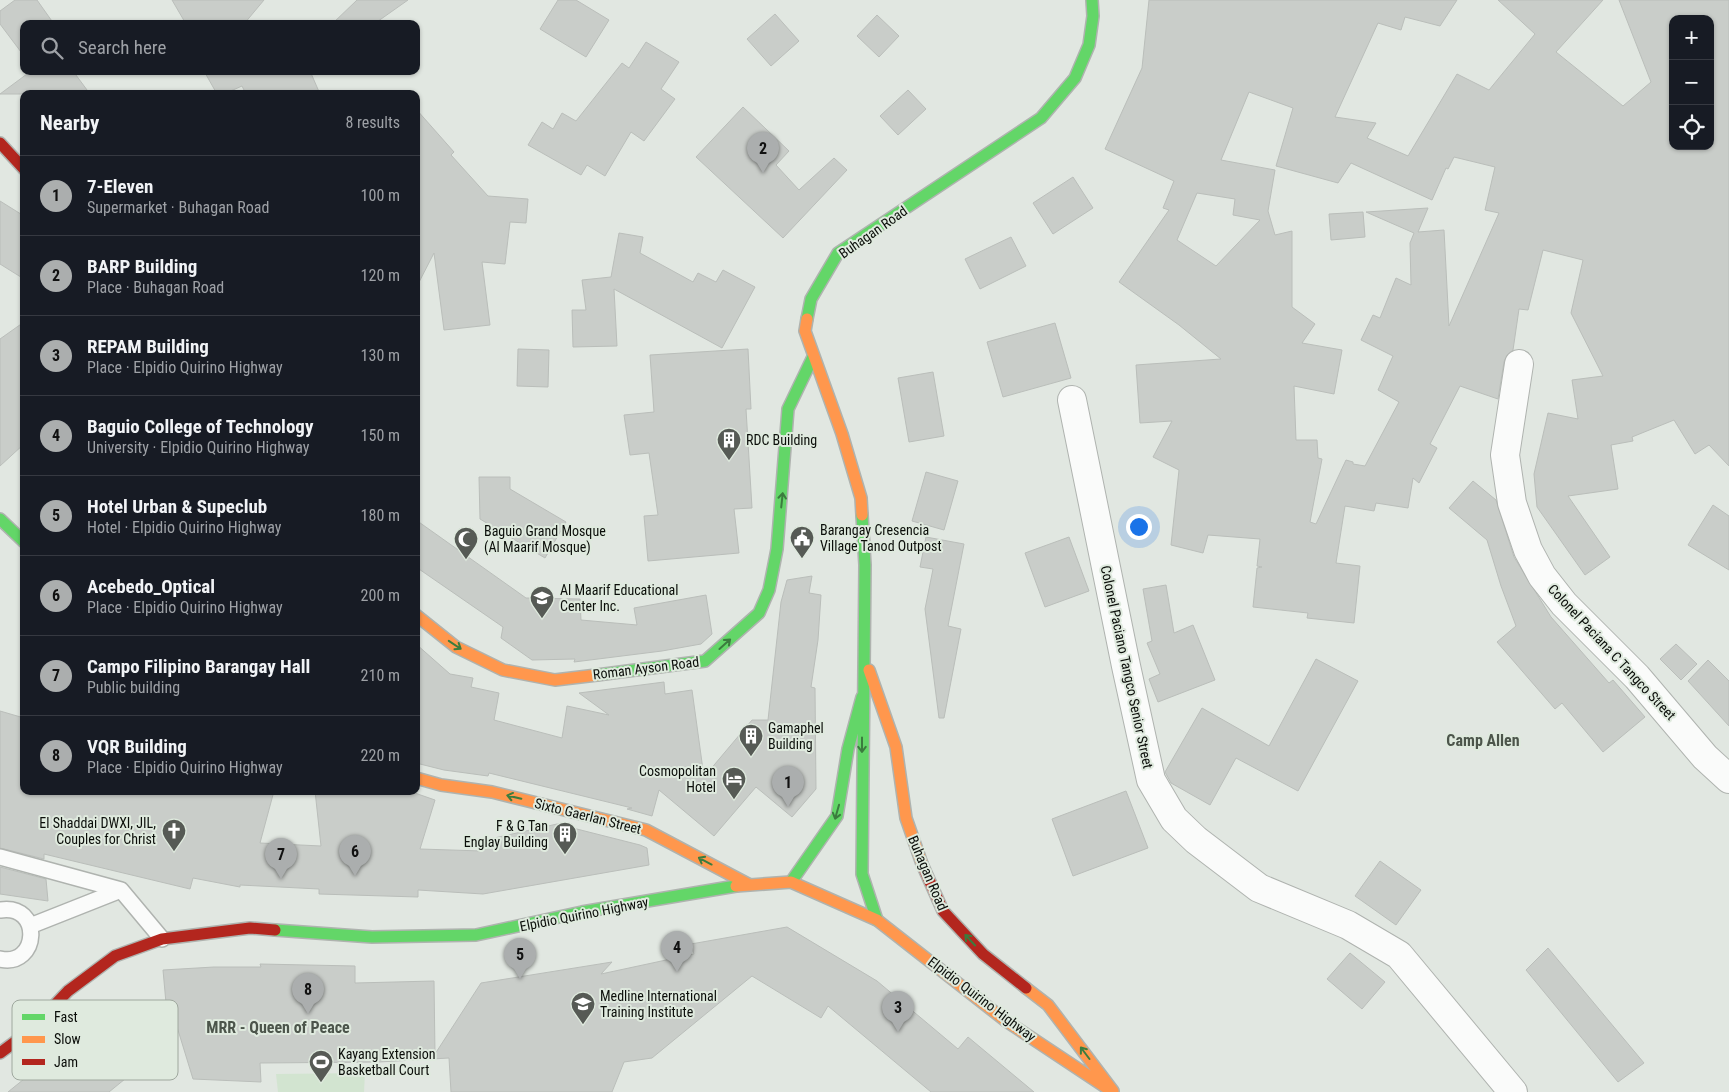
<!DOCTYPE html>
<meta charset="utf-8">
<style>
:root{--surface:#171b24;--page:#242831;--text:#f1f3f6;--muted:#9ea1a6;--line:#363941;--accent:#abaeae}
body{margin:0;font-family:"Roboto Condensed",sans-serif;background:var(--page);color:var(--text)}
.controls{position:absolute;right:15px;top:15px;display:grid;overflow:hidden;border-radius:10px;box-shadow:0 1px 4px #0004}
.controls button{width:45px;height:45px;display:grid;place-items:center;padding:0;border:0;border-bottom:1px solid var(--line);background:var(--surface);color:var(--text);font:25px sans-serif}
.you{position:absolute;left:1138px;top:526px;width:18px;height:18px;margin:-12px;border:4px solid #fff;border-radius:50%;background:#1a73e8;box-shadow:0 0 0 8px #1a73e833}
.badge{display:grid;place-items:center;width:32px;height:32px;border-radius:50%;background:var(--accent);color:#111;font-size:16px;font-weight:700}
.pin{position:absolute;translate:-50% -41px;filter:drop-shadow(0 1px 2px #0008)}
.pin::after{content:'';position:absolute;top:26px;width:18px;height:15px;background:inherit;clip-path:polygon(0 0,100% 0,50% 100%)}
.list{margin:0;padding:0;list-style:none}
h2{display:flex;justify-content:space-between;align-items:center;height:65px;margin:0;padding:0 20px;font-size:21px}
h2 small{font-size:16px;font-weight:400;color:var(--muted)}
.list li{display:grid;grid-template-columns:32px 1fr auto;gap:15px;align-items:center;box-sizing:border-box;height:80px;padding:0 20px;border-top:1px solid var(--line)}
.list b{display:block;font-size:19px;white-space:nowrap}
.list p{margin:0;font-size:16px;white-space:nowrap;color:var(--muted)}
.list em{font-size:16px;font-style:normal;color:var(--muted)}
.icon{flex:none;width:28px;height:28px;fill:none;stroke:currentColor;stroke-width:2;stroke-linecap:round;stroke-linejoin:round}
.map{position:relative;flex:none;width:1729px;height:1092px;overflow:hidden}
.search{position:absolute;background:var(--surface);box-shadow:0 1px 4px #0004;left:20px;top:20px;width:400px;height:55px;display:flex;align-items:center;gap:12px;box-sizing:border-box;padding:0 18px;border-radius:10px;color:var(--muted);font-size:19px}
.panel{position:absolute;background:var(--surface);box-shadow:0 1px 4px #0004;left:20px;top:90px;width:400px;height:705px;border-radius:10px}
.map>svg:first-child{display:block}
</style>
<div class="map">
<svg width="1729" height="1092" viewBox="0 0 1729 1092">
<rect width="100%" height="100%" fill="#e1e7e1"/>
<path fill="#d2e4d0" d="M365 1073 364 1092H278L276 1074Z"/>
<path fill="#c9cdc9" stroke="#babeba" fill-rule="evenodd" d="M15 0H37L54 24H24V56L0 24V11Z
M172 0H264L244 24H186Z
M357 0H408L374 24H332Z
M558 0H576L609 20 586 57 540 29Z
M1149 0H1457L1440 26 1405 17 1401 30 1378 23 1335 117 1376 123 1367 138 1408 156 1457 74 1489 90 1535 34 1498 0H1603L1556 52 1623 106 1651 82 1619 0H1729V466L1709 445 1695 454 1674 420 1632 437 1633 441 1611 445 1618 489 1568 496 1610 557 1585 575 1537 507 1534 474 1548 413 1578 419 1572 380 1603 376 1571 313 1583 260 1543 250 1528 310 1519 309 1513 350 1507 355 1504 362 1498 399 1460 386 1430 444 1437 448 1419 483 1413 478 1408 508 1376 503 1374 511 1345 506 1336 563 1360 566 1354 623 1307 618 1308 613 1253 607 1257 568 1262 567 1257 566 1260 539 1208 535 1203 553 1171 545 1179 470 1153 457 1172 421 1140 423 1136 365 1221 359 1179 325 1119 282 1169 210 1163 208 1174 181 1105 149 1142 68ZM1673 19H1710V146H1673ZM1249 92 1293 108 1276 166 1338 183 1351 163 1432 200 1446 168 1448 169 1454 157 1495 167 1485 210 1499 213 1449 326 1444 230 1418 232 1428 208 1366 212 1414 233 1410 243 1411 285 1396 278 1380 318 1373 315 1361 340 1393 356 1378 390 1399 402 1365 466 1353 464V462L1346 460 1316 524 1310 522 1322 459 1318 458 1317 440H1296L1294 386 1334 394 1342 350 1302 343 1315 324 1292 307V231L1275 235 1268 211 1275 170 1221 160ZM1197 193 1235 199 1233 215 1260 220 1216 266 1177 240Z
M775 14 799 41 771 66 747 39Z
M877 15 899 36 879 57 857 36Z
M646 42 679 62 661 89 675 99 644 141 631 132 605 176 587 165 581 175 528 145 542 122 553 129 562 113 576 121 622 63 629 68Z
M31 71H73L90 94H0Z
M204 71H277V74L280 71H310L320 94H246L242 86 224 94H217Z
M908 90 926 109 898 135 880 116Z
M743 107 789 151 776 165 799 190 834 158 847 170 783 238 696 157Z
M416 109 454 152 451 155 488 196 528 199 526 223 510 222 505 264 482 262 490 325 444 330 434 253 416 288Z
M1073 177 1093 208 1053 234 1033 203Z
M0 201 24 216V279L0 264Z
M1363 212 1365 237 1331 240 1329 214Z
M619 233 643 237 640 253 693 282 698 273 716 282 723 270 755 287 722 348 614 289 617 346 573 347 572 310H586L582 280 611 277Z
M1011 237 1026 266 980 289 965 259Z
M24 322V444L0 466V339Z
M1055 323 1071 378 1003 397 987 342Z
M518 349 549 350 548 387 517 386Z
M748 349 751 409H746L752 508 734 509 739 553 648 561 644 516 658 515 649 453 630 455 624 415 654 412 650 355Z
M933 372 944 436 909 442 898 378Z
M926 472 958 481 944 530 912 521Z
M479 477H510V489L566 522 545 558 480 519Z
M1473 481 1496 500 1514 557 1551 617 1609 683 1613 680 1645 717 1603 752 1562 703 1555 709 1497 642 1516 626 1501 586 1487 540 1449 508Z
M1713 505 1729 516V570L1688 545Z
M416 520 526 598 580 599 581 620 637 625 634 608 706 595 712 634 701 644 662 651 574 662 575 659 532 660 501 638 503 627 416 567Z
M926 537 964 544 948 626 961 629 944 718H939L925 609 933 569 920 567Z
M1069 537 1089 591 1045 607 1025 553Z
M812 576 809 593 821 595 818 640 811 687 815 688 816 789 792 817 756 787 714 836 659 790 652 816 627 809 632 808 489 773 488 776 444 770 416 763V644L450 674 473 678 471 687 499 693 494 720 562 738 567 706 609 715 579 693 664 682 665 694 692 690 704 777 752 720H768L781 602 787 580Z
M1166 585 1174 633 1193 625 1215 680 1158 702 1149 679 1160 674 1147 643 1152 641 1143 589Z
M1676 644 1697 664 1681 680 1660 659Z
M1316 659 1358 681 1298 791 1236 758 1210 805 1171 783 1165 772 1202 708 1269 746Z
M1708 660 1729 681V726L1688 681Z
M0 711 24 718V791H274L260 843 321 846 315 791H409L435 800 420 849 482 851 481 841 557 824 640 845 647 848 649 865 483 894 418 890V897L319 894V889L240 885V887L193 878 190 889 44 854V859L0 848Z
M1126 791 1148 848 1073 876 1052 819Z
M1380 861 1421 890 1396 925 1355 896Z
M0 867 46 879 48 901 0 894Z
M787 927 877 981 958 1049 968 1037 1034 1092H931L828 1006 821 1018 752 976 652 1058 624 1062 612 1092H451L449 1058 379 1062 260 1063 261 1082 193 1079 178 1030 166 1003 163 970 214 967H261L260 964 355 966V983L434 981 435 1054 481 983 612 962 601 974 694 954 691 944Z
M1548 948 1644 1063 1618 1082 1526 970Z
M1350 953 1385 982 1362 1009 1327 979Z
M97 1015 141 1066 109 1092H8L61 1049 59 1046Z"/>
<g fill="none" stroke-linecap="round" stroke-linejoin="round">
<defs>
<path id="lane" d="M0 857 121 890 162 939
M0 910C43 903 39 968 0 959
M30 926 121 890"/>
<path id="street" d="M1519 364 1505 455 1512 503 1528 550 1542 576 1564 604 1637 677 1705 757 1729 779
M1072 400 1126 666 1151 780 1174 819 1196 840 1259 888 1348 925 1399 955 1513 1092"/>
<path id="fast" d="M807 319 811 299 838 253 1041 118 1075 78 1089 45 1093 16 1092 0
M862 515 865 565 862 874 877 920
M0 519 24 542
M597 675 705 661 759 613 769 590 777 549 788 409 813 357
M791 882 837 816 848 749 862 697
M275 930 372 937 476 935 582 912 736 886"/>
<path id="slow" d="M807 319 805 331 842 434 861 498 862 515
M416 615 456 647 503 670 555 680 597 675
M869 670 896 747 906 818 922 864
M416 778 441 785 492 792 646 830 748 884
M736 886 791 882 877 920 1006 1021 1113 1092
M1026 988 1048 1005 1113 1091"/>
<path id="jam" d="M0 143 24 169
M922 864 943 911 983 954 1026 988
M0 1053 31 1030 68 991 115 956 162 939 250 928 275 930"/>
</defs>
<use href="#lane" stroke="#afb3af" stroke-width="18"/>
<use href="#street" stroke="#afb3af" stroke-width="30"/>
<use href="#fast" stroke="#afb3af" stroke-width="14"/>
<use href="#slow" stroke="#afb3af" stroke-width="14"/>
<use href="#jam" stroke="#afb3af" stroke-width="14"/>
<use href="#lane" stroke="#fafbfa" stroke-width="15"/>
<use href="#street" stroke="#fafbfa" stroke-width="28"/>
<use href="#fast" stroke="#63d668" stroke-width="11"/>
<use href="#slow" stroke="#ff974d" stroke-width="11"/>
<use href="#jam" stroke="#b3261e" stroke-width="11"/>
</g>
<defs><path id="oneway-shaft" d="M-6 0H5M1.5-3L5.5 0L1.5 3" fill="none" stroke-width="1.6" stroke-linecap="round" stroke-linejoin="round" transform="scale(1.25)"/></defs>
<g stroke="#3b7c3e">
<use href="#oneway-shaft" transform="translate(782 500) rotate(-84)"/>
<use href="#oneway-shaft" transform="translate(725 644) rotate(-42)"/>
<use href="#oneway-shaft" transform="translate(455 645) rotate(34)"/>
<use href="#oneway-shaft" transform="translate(862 745) rotate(90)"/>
<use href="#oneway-shaft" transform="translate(514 797) rotate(-167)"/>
<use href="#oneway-shaft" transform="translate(837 812) rotate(106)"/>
<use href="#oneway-shaft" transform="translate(705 861) rotate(-152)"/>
<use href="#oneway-shaft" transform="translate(970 940) rotate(-133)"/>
<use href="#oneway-shaft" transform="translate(1085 1053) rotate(-127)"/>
</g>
<defs>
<symbol id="building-pin" viewBox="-11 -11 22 30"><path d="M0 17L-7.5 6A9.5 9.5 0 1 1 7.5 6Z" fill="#565a55" stroke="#dfeade"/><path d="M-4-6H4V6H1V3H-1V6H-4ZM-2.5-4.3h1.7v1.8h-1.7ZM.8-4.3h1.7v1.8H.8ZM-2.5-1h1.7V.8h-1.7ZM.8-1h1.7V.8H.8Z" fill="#fff"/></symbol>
<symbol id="civic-pin" viewBox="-11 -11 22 30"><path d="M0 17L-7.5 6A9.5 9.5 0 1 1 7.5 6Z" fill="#565a55" stroke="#dfeade"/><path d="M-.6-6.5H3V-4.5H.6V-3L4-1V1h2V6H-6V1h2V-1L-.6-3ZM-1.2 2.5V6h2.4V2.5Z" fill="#fff"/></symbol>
<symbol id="mosque-pin" viewBox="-11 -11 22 30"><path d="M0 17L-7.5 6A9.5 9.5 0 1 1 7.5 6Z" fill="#565a55" stroke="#dfeade"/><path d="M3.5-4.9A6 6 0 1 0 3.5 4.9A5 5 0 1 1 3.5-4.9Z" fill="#fff"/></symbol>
<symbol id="school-pin" viewBox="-11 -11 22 30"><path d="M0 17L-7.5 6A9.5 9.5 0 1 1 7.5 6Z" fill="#565a55" stroke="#dfeade"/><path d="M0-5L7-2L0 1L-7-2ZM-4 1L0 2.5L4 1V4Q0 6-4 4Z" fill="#fff"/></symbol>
<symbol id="hotel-pin" viewBox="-11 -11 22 30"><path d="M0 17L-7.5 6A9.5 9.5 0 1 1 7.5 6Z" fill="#565a55" stroke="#dfeade"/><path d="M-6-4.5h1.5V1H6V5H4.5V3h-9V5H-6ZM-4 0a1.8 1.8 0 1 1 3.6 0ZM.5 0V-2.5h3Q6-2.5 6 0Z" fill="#fff"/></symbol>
<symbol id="church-pin" viewBox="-11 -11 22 30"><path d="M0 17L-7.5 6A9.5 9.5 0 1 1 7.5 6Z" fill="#565a55" stroke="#dfeade"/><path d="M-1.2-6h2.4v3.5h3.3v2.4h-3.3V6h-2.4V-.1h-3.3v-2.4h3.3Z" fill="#fff"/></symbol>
<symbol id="university-pin" viewBox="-11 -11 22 30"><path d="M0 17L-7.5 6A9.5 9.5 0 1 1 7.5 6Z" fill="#565a55" stroke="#dfeade"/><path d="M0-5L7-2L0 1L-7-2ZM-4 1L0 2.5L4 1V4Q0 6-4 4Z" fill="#fff"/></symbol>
<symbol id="stadium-pin" viewBox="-11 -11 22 30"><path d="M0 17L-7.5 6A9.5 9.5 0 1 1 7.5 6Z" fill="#565a55" stroke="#dfeade"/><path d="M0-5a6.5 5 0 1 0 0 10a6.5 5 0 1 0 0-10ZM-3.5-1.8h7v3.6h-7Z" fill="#fff"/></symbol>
</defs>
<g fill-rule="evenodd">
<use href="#building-pin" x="715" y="426" width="28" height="38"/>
<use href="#civic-pin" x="788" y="524" width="28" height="38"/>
<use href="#mosque-pin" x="452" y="525" width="28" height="38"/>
<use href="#school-pin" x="528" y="584" width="28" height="38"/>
<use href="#building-pin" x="737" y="722" width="28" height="38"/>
<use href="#hotel-pin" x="720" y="765" width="28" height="38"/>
<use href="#church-pin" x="160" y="817" width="28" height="38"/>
<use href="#building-pin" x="551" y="820" width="28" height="38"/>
<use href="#university-pin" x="569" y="990" width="28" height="38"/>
<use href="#stadium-pin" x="307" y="1048" width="28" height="38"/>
</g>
<g text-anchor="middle" stroke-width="4" stroke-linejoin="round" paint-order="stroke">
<g font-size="14" fill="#0b0e0a" stroke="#dfeade">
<text transform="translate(873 232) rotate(-35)" y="5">Buhagan Road</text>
<text transform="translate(1612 652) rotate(47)" y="5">Colonel Paciana C Tangco Street</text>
<text transform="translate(1127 667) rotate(78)" y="5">Colonel Paciano Tangco Senior Street</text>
<text transform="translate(646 668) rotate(-7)" y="5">Roman Ayson Road</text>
<text transform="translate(588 816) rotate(14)" y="5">Sixto Gaerlan Street</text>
<text transform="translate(928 873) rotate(67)" y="5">Buhagan Road</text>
<text transform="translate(584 914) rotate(-11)" y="5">Elpidio Quirino Highway</text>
<text transform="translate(982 999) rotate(37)" y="5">Elpidio Quirino Highway</text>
</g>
<g font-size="14" fill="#0b0e0a" stroke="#dfeade" text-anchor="start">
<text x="746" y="445">RDC Building</text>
<text x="820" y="535">Barangay Cresencia<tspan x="820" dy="16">Village Tanod Outpost</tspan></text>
<text x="484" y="536">Baguio Grand Mosque<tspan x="484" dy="16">(Al Maarif Mosque)</tspan></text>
<text x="560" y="595">Al Maarif Educational<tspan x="560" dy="16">Center Inc.</tspan></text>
<text x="768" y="733">Gamaphel<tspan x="768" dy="16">Building</tspan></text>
<text x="716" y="776" text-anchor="end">Cosmopolitan<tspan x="716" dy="16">Hotel</tspan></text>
<text x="156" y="828" text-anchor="end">El Shaddai DWXI, JIL,<tspan x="156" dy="16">Couples for Christ</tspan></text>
<text x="548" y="831" text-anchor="end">F &amp; G Tan<tspan x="548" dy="16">Englay Building</tspan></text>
<text x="600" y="1001">Medline International<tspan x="600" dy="16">Training Institute</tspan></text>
<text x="338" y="1059">Kayang Extension<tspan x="338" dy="16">Basketball Court</tspan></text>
</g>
<g font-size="16" font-weight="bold" fill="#4c554b" stroke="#dfeade">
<text x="1483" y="746">Camp Allen</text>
<text x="278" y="1033">MRR - Queen of Peace</text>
</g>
</g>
<rect x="12" y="1000" width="166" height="80" rx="8" fill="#dfeade" stroke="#9fa89e" stroke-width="1"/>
<rect x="22" y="1014" width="23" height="6" fill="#63d668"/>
<rect x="22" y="1036" width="23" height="7" fill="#ff974d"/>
<rect x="22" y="1059" width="23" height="6" fill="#b3261e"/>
<g font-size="14" fill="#0b0e0a">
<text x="54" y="1022">Fast</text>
<text x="54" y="1044">Slow</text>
<text x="54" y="1067">Jam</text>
</g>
</svg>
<div class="controls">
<button>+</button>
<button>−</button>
<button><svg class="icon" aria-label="locate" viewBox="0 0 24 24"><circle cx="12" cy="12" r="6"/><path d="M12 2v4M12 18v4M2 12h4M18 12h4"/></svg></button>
</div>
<div class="you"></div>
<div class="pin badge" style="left:788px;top:807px">1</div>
<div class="pin badge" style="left:763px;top:173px">2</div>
<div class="pin badge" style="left:898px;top:1032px">3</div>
<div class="pin badge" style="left:677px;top:972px">4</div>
<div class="pin badge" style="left:520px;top:979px">5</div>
<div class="pin badge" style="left:355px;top:876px">6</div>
<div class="pin badge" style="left:281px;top:879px">7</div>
<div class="pin badge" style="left:308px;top:1014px">8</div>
<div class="search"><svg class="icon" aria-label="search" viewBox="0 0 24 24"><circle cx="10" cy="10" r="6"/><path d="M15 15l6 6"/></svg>Search here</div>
<section class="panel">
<h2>Nearby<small>8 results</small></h2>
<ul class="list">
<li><span class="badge">1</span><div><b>7-Eleven</b><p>Supermarket · Buhagan Road</p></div><em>100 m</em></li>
<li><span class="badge">2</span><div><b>BARP Building</b><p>Place · Buhagan Road</p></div><em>120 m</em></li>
<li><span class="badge">3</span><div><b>REPAM Building</b><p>Place · Elpidio Quirino Highway</p></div><em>130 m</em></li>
<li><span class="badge">4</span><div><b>Baguio College of Technology</b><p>University · Elpidio Quirino Highway</p></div><em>150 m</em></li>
<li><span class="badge">5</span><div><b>Hotel Urban &amp; Supeclub</b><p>Hotel · Elpidio Quirino Highway</p></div><em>180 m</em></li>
<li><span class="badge">6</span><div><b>Acebedo_Optical</b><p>Place · Elpidio Quirino Highway</p></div><em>200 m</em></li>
<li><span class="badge">7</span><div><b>Campo Filipino Barangay Hall</b><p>Public building</p></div><em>210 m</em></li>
<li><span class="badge">8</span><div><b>VQR Building</b><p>Place · Elpidio Quirino Highway</p></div><em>220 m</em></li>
</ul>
</section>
</div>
